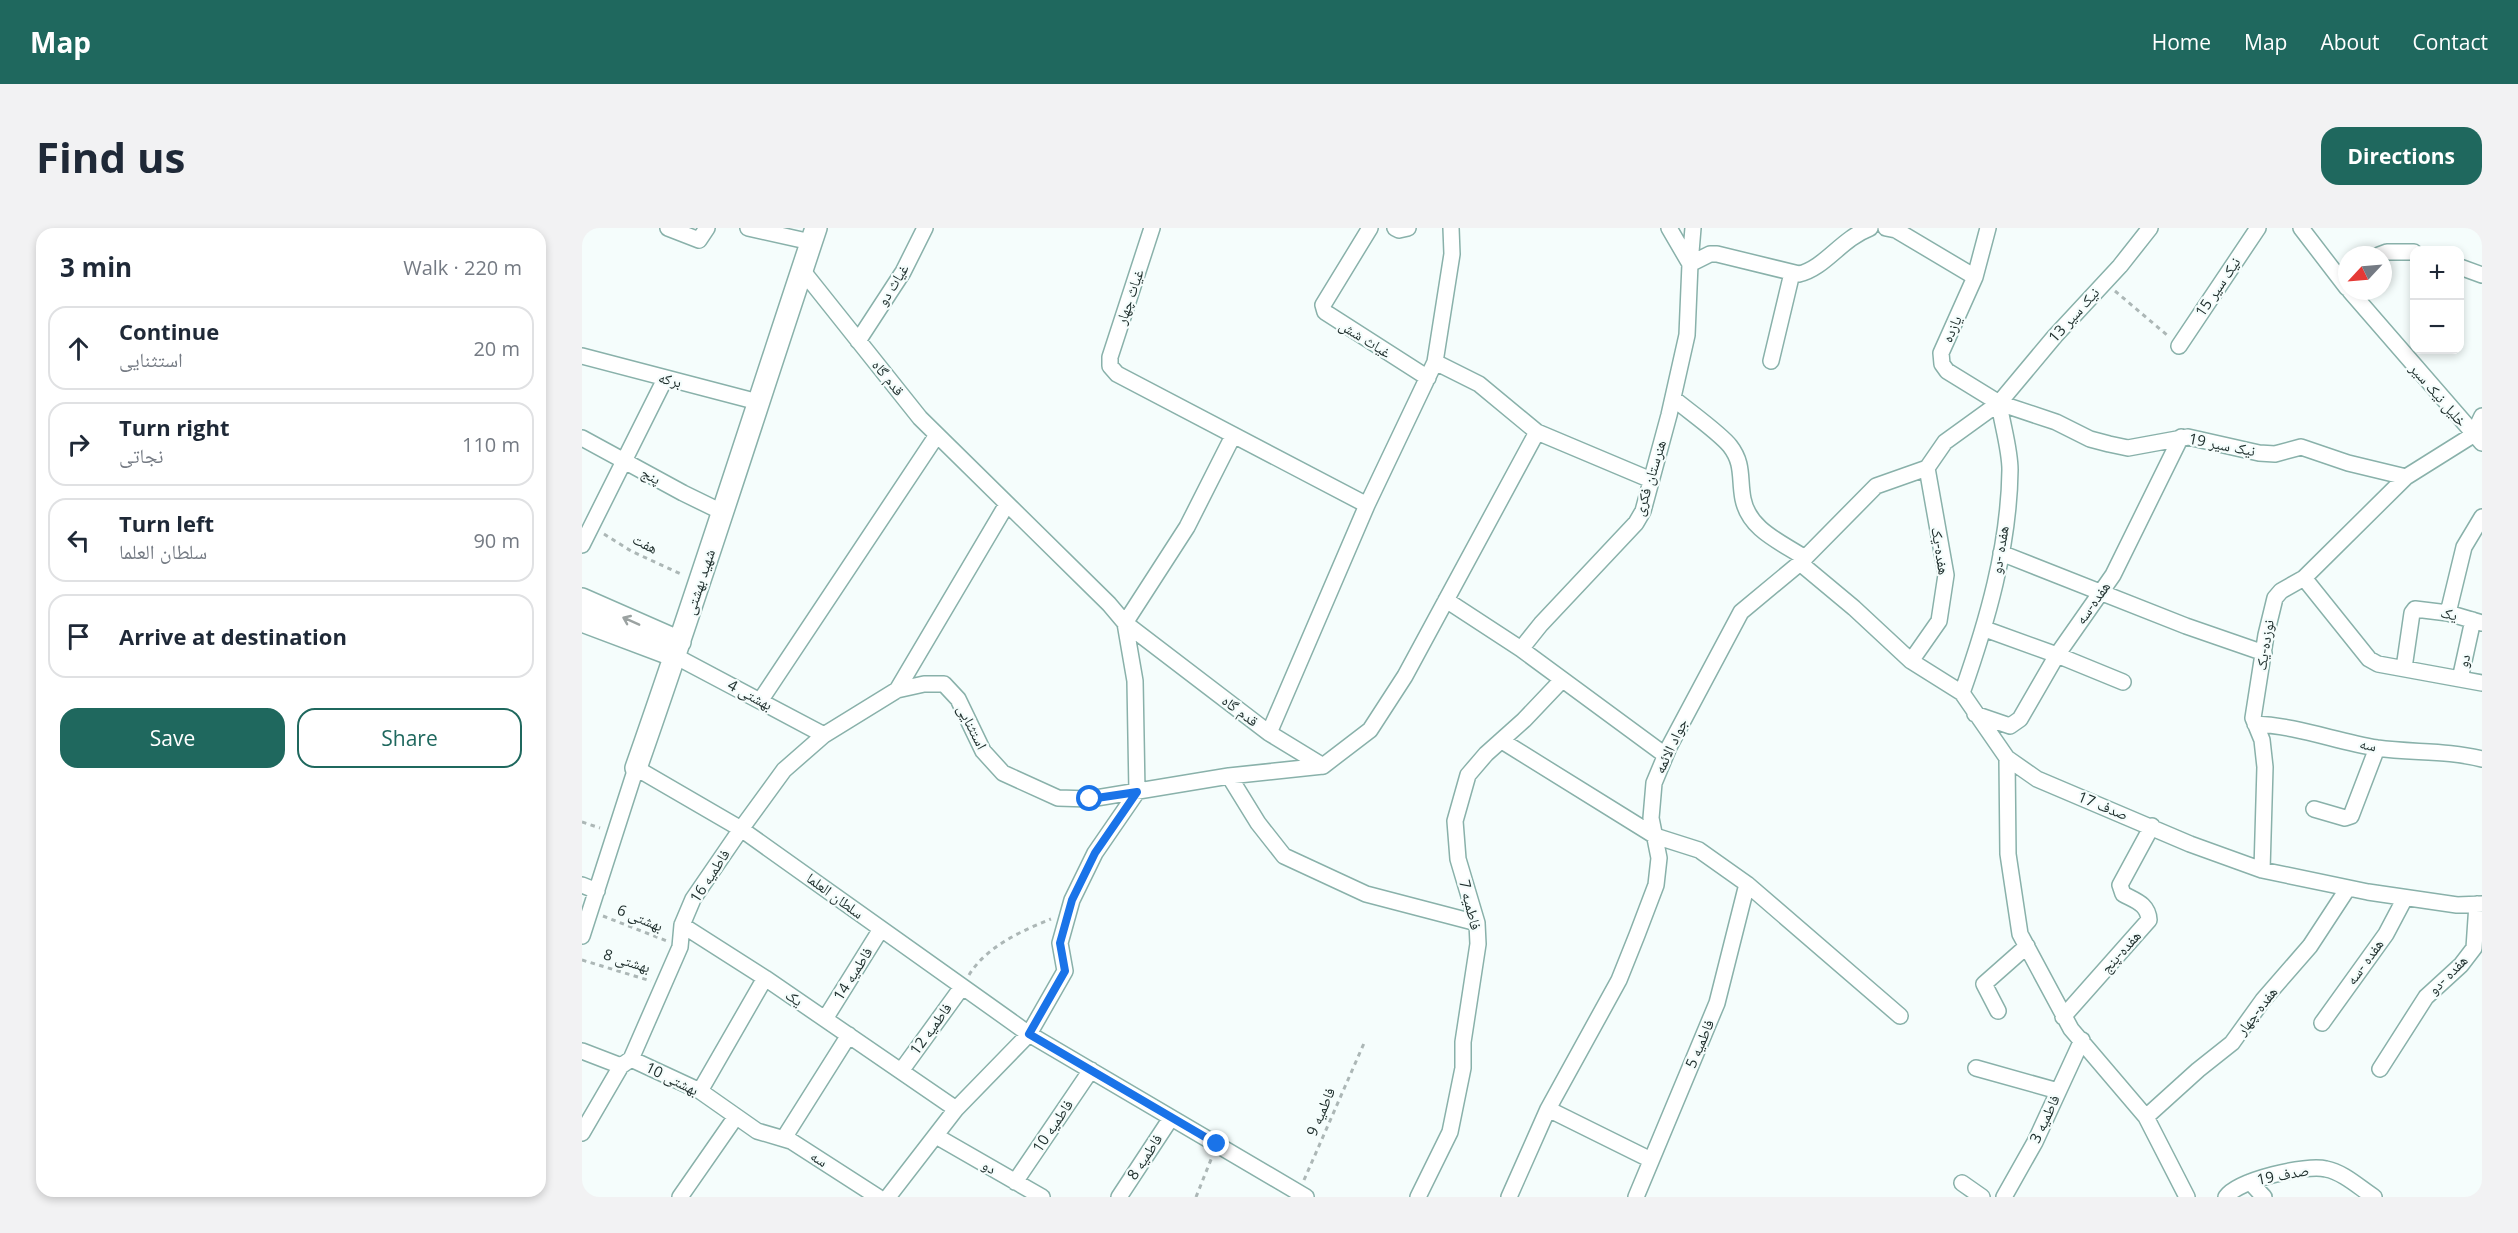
<!DOCTYPE html>
<meta charset="utf-8">
<style>
:root{--surface:#fff;--page:#f2f2f3;--text:#1f2937;--muted:#747a83;--line:#e0e1e3;--accent:#1f685e}
body{margin:0;font-family:"Open Sans","Noto Naskh Arabic",sans-serif;background:var(--page);color:var(--text)}
.controls{position:absolute;right:18px;top:18px;display:grid;overflow:hidden;border-radius:12px;box-shadow:0 3px 9px #0003}
.controls button{width:54px;height:54px;display:grid;place-items:center;padding:0;border:0;border-bottom:2px solid var(--line);background:var(--surface);color:var(--text);font:30px sans-serif}
.compass{position:absolute;left:1756px;top:18px;width:54px;height:54px;border-radius:50%;background:var(--surface);box-shadow:0 3px 9px #0003;rotate:244deg}
.stop{position:absolute;width:18px;height:18px;margin:-14px;border:4px solid #1a73e8;border-radius:50%;background:#fff}
.stop.end{background:#1a73e8;border-color:#fff;box-shadow:0 2px 6px #0008}
.list{margin:0;padding:0;list-style:none}
h2{display:flex;justify-content:space-between;align-items:center;height:78px;margin:0;padding:0 24px;font-size:26px}
h2 small{font-size:20px;font-weight:400;color:var(--muted)}
.list li{display:grid;grid-template-columns:39px 1fr auto;gap:18px;align-items:center;box-sizing:border-box;height:84px;margin:0 12px 12px;padding:0 12px;border:2px solid var(--line);border-radius:18px}
.list b{display:block;font-size:22px;white-space:nowrap}
.list p{margin:0;font-size:20px;white-space:nowrap;color:var(--muted)}
.list em{font-size:20px;font-style:normal;color:var(--muted)}
.actions{display:flex;gap:12px;padding:18px 24px}
.actions a{flex:1;padding:14px 0;border:2px solid var(--accent);border-radius:18px;text-align:center;font-size:21px;color:var(--accent)}
.actions .main{background:var(--accent);color:#fff}
.icon{flex:none;width:33px;height:33px;fill:none;stroke:currentColor;stroke-width:2;stroke-linecap:round;stroke-linejoin:round}
.map{position:relative;flex:none;width:1900px;height:969px;overflow:hidden;border-radius:18px}
header{display:flex;align-items:center;gap:36px;box-sizing:border-box;height:84px;padding:0 30px;background:var(--accent);color:#fff}
header strong{font-size:28px}
nav{display:flex;gap:33px;margin-inline-start:auto;font-size:21px}
.intro{display:flex;align-items:center;justify-content:space-between;box-sizing:border-box;height:144px;padding:0 36px}
h1{margin:0;font-size:42px}
.button{padding:15px 27px;border-radius:18px;background:var(--accent);color:#fff;font-size:21px;font-weight:700}
main{display:flex;gap:36px;padding:0 36px}
aside{flex:1;background:var(--surface);border-radius:18px;box-shadow:0 3px 9px #0003}
.map>svg:first-child{display:block}
</style>
<header>
<strong>Map</strong>
<nav><a>Home</a><a>Map</a><a>About</a><a>Contact</a></nav>
</header>
<div class="intro"><h1>Find us</h1><a class="button">Directions</a></div>
<main>
<aside>
<h2>3 min<small>Walk · 220 m</small></h2>
<ul class="list">
<li><svg class="icon" aria-label="ahead" viewBox="0 0 24 24"><path d="M12 20V5M6 11l6-6 6 6"/></svg><div><b>Continue</b><p>استثنایی</p></div><em>20 m</em></li>
<li><svg class="icon" aria-label="right" viewBox="0 0 24 24"><path d="M7 20v-9h11M14 6l5 5-5 5"/></svg><div><b>Turn right</b><p>نجاتی</p></div><em>110 m</em></li>
<li><svg class="icon" aria-label="left" viewBox="0 0 24 24"><path d="M17 20v-9H6M10 6l-5 5 5 5"/></svg><div><b>Turn left</b><p>سلطان العلما</p></div><em>90 m</em></li>
<li><svg class="icon" aria-label="arrive" viewBox="0 0 24 24"><path d="M6 21V4h12l-3 4 3 4H6"/></svg><div><b>Arrive at destination</b></div></li>
</ul>
<div class="actions"><a class="main">Save</a><a>Share</a></div>
</aside>
<div class="map">
<svg width="1900" height="969" viewBox="0 0 1900 969">
<rect width="100%" height="100%" fill="#f5fdfc"/>
<g fill="none" stroke-linecap="round" stroke-linejoin="round">
<defs>
<path id="street" d="M86 0 117 12 125 0
M166 0 229 14
M570 0 528 129V138L535 146 785 277
M788 0 741 77 743 84 846 150
M813 0 817 2 826 0
M1304 0 1314 2 1393 49
M1406 0 1393 49 1359 125 1360 136 1365 143 1417 175 1474 194 1508 211 1527 216 1546 220 1606 209 1677 225 1693 226 1719 219 1766 235 1824 249 1891 207 1900 188
M1719 0 1765 60
M1797 27 1805 24H1832
M1108 36 1128 26H1135L1217 46C1243 40 1259 11 1288 0
M1108 36 1111 0
M1878 39 1900 47
M220 42 338 190 527 376 543 395 687 505 741 538 788 502 823 448 955 204 1069 252
M1768 63 1900 215
M276 113 321 44 343 0
M1597 118 1676 0
M0 128 176 174
M1189 133 1210 45
M853 134 897 156 955 204
M1091 170C1105 182 1138 205 1148 218 1162 236 1157 251 1161 271 1167 302 1199 314 1223 330
M0 210 101 265 140 284
M0 317 83 151
M1419 325 1604 398 1682 425
M1218 335 1272 380 1329 433 1380 465 1425 530 1455 551 1608 616 1680 642 1786 664 1875 677 1900 676
M1722 350 1787 431 1796 436 1878 451
M864 372 939 421 1083 527
M1866 385 1882 319 1900 289
M1891 392 1878 451 1900 455
M1403 401 1475 427 1541 454
M939 421 959 396 1054 295 1061 283 1087 187 1105 107 1108 36 1087 0
M93 428 242 507
M1329 433 1357 393 1364 347 1345 240
M1822 440 1830 385 1833 381 1866 385 1900 395
M315 462 425 276
M1380 465C1405 394 1427 319 1428 242 1428 221 1420 196 1417 175
M178 473 355 207
M1393 486 1428 498 1438 491 1475 427 1531 347 1599 209
M1673 496C1716 498 1753 513 1795 520 1830 525 1865 522 1900 531
M687 505 785 277 853 134 870 26 869 0
M920 513 1073 608 1117 622 1165 656 1318 788
M1425 530 1426 626 1438 706 1489 801 1564 889 1605 969
M647 548 676 595 702 628 784 666 895 695
M1732 581 1763 590 1769 588 1795 520
M1680 642 1683 539 1680 512 1671 490 1684 407 1693 370 1699 363 1722 350 1824 249
M0 657 15 663
M100 697 111 671 159 601 202 542 242 507 315 462 342 456H362L376 471 401 523 421 545 476 570 508 571 647 548 741 538
M0 708 54 540 159 601 447 806 724 969
M1416 783 1402 756 1445 718
M1481 789 1567 692C1566 676 1554 673 1541 666L1538 657 1570 598
M243 791 299 701
M1740 795 1804 706 1823 670
M0 823 39 838 49 831 118 863 175 903 209 913 296 969
M49 831 98 719 100 697 183 750 374 881
M1394 840 1476 863
M1798 841 1844 769 1879 737 1892 720 1895 676
M319 843 380 759
M118 863 183 750
M966 881 1069 932
M1564 889 1616 842 1650 815 1681 772 1728 718 1766 660
M0 905 39 838
M354 908 460 969
M202 910 267 807
M433 954 509 842
M1668 954 1682 969
M1380 955 1400 969
M98 969 153 890
M306 969 374 881 447 806 483 743 478 715 490 672 513 625 555 564 553 453 543 395 605 299 651 208
M537 969 589 890
M836 969 868 904 881 840V814L896 716 895 695 876 631 873 593 886 547 904 526 942 492 980 452
M927 969 966 881 1037 752 1055 707 1074 657 1077 630 1069 590 1072 555 1087 519 1159 384 1218 335 1294 258 1345 240 1363 214 1417 175 1473 108 1538 38 1568 0
M1054 969 1135 775 1165 656
M1422 969 1453 914 1500 812
M1644 969C1656 952 1724 936 1744 941 1761 944 1778 960 1792 969"/>
<path id="secondary" d="M0 371 98 414
M0 393 93 428
M54 540C117 361 174 180 234 0"/>
</defs>
<use href="#street" stroke="#89b1aa" stroke-width="18"/>
<use href="#secondary" stroke="#89b1aa" stroke-width="24"/>
<path stroke="#acb7b6" stroke-width="3" stroke-dasharray="4.5 4.5" stroke-linecap="butt" d="M1533 63 1585 107
M22 306 49 323 101 347
M0 594 18 600
M21 688 85 713
M0 732 69 753
M387 747C404 719 439 703 469 691
M722 952 783 813
M614 969 630 929"/>
<use href="#street" stroke="#fff" stroke-width="15"/>
<use href="#secondary" stroke="#fff" stroke-width="21"/>
</g>
<defs><path id="oneway-shaft" d="M-6 0H5M1.5-3L5.5 0L1.5 3" fill="none" stroke-width="1.6" stroke-linecap="round" stroke-linejoin="round" transform="scale(1.5)"/></defs>
<use stroke="#9ba2a1" href="#oneway-shaft" transform="translate(49 393) rotate(-156)"/>
<g fill="none" stroke-linecap="round" stroke-linejoin="round">
<path stroke="#1a73e8" stroke-width="8" d="M508 571 555 564 513 625 490 672 478 715 483 743 447 806 635 916"/>
</g>
<g text-anchor="middle" stroke-width="4.5" stroke-linejoin="round" paint-order="stroke">
<g font-size="15" fill="#20302e" stroke="#f5fdfc">
<text transform="translate(311 57) rotate(-58)" y="5">غیاث دو</text>
<text transform="translate(1636 59) rotate(-56)" y="5">نیک سیر 15</text>
<text transform="translate(548 69) rotate(-71)" y="5">غیاث چهار</text>
<text transform="translate(1492 87) rotate(-48)" y="5">نیک سیر 13</text>
<text transform="translate(1370 101) rotate(-66)" y="5">یازده</text>
<text transform="translate(783 111) rotate(32)" y="5">غیاث شش</text>
<text transform="translate(306 150) rotate(51)" y="5">قدم گاه</text>
<text transform="translate(88 152) rotate(14)" y="5">برکه</text>
<text transform="translate(1856 167) rotate(49)" y="5">خلیل نیک سیر</text>
<text transform="translate(1640 217) rotate(11)" y="5">نیک سیر 19</text>
<text transform="translate(69 248) rotate(29)" y="5">پنج</text>
<text transform="translate(1068 250) rotate(-73)" y="5">هنرستان فکری</text>
<text transform="translate(63 316) rotate(27)" y="5">هفت</text>
<text transform="translate(1418 322) rotate(-81)" y="5">هفده -دو</text>
<text transform="translate(1358 323) rotate(81)" y="5">هفده-یک</text>
<text transform="translate(118 354) rotate(-72)" y="5">شهید بهشتی</text>
<text transform="translate(1511 375) rotate(-55)" y="5">هفده-سه</text>
<text transform="translate(1867 386) rotate(13)" y="5">یک</text>
<text transform="translate(1683 417) rotate(-81)" y="5">نوزده-یک</text>
<text transform="translate(1882 433) rotate(-77)" y="5">دو</text>
<text transform="translate(168 467) rotate(28)" y="5">بهشتی 4</text>
<text transform="translate(658 483) rotate(37)" y="5">قدم گاه</text>
<text transform="translate(390 499) rotate(63)" y="5">استثنایی</text>
<text transform="translate(1786 517) rotate(12)" y="5">سه</text>
<text transform="translate(1089 518) rotate(-65)" y="5">جواد الائمه</text>
<text transform="translate(1521 578) rotate(22)" y="5">صدف 17</text>
<text transform="translate(128 648) rotate(-57)" y="5">فاطمیه 16</text>
<text transform="translate(253 668) rotate(36)" y="5">سلطان العلما</text>
<text transform="translate(888 677) rotate(76)" y="5">فاطمیه 7</text>
<text transform="translate(58 690) rotate(22)" y="5">بهشتی 6</text>
<text transform="translate(1539 724) rotate(-48)" y="5">هفده-پنج</text>
<text transform="translate(45 733) rotate(17)" y="5">بهشتی 8</text>
<text transform="translate(1783 734) rotate(-54)" y="5">هفده -سه</text>
<text transform="translate(271 746) rotate(-58)" y="5">فاطمیه 14</text>
<text transform="translate(1866 747) rotate(-45)" y="5">هفده -دو</text>
<text transform="translate(212 770) rotate(34)" y="5">یک</text>
<text transform="translate(1675 783) rotate(-52)" y="5">هفده-چهار</text>
<text transform="translate(349 801) rotate(-54)" y="5">فاطمیه 12</text>
<text transform="translate(1118 816) rotate(-67)" y="5">فاطمیه 5</text>
<text transform="translate(90 851) rotate(26)" y="5">بهشتی 10</text>
<text transform="translate(739 884) rotate(-67)" y="5">فاطمیه 9</text>
<text transform="translate(1463 891) rotate(-65)" y="5">فاطمیه 3</text>
<text transform="translate(471 898) rotate(-56)" y="5">فاطمیه 10</text>
<text transform="translate(563 929) rotate(-57)" y="5">فاطمیه 8</text>
<text transform="translate(237 931) rotate(33)" y="5">سه</text>
<text transform="translate(407 939) rotate(30)" y="5">دو</text>
<text transform="translate(1701 947) rotate(-11)" y="5">صدف 19</text>
</g>
</g>
</svg>
<div class="controls">
<button>+</button>
<button>−</button>
</div>
<svg class="compass" viewBox="-18 -18 36 36"><path d="M0-13l5 13h-10z" fill="#e53935"/><path d="M0 13l5-13h-10z" fill="#747a83"/></svg>
<div class="stop" style="left:508px;top:571px"></div>
<div class="stop end" style="left:635px;top:916px"></div>
</div>
</main>
